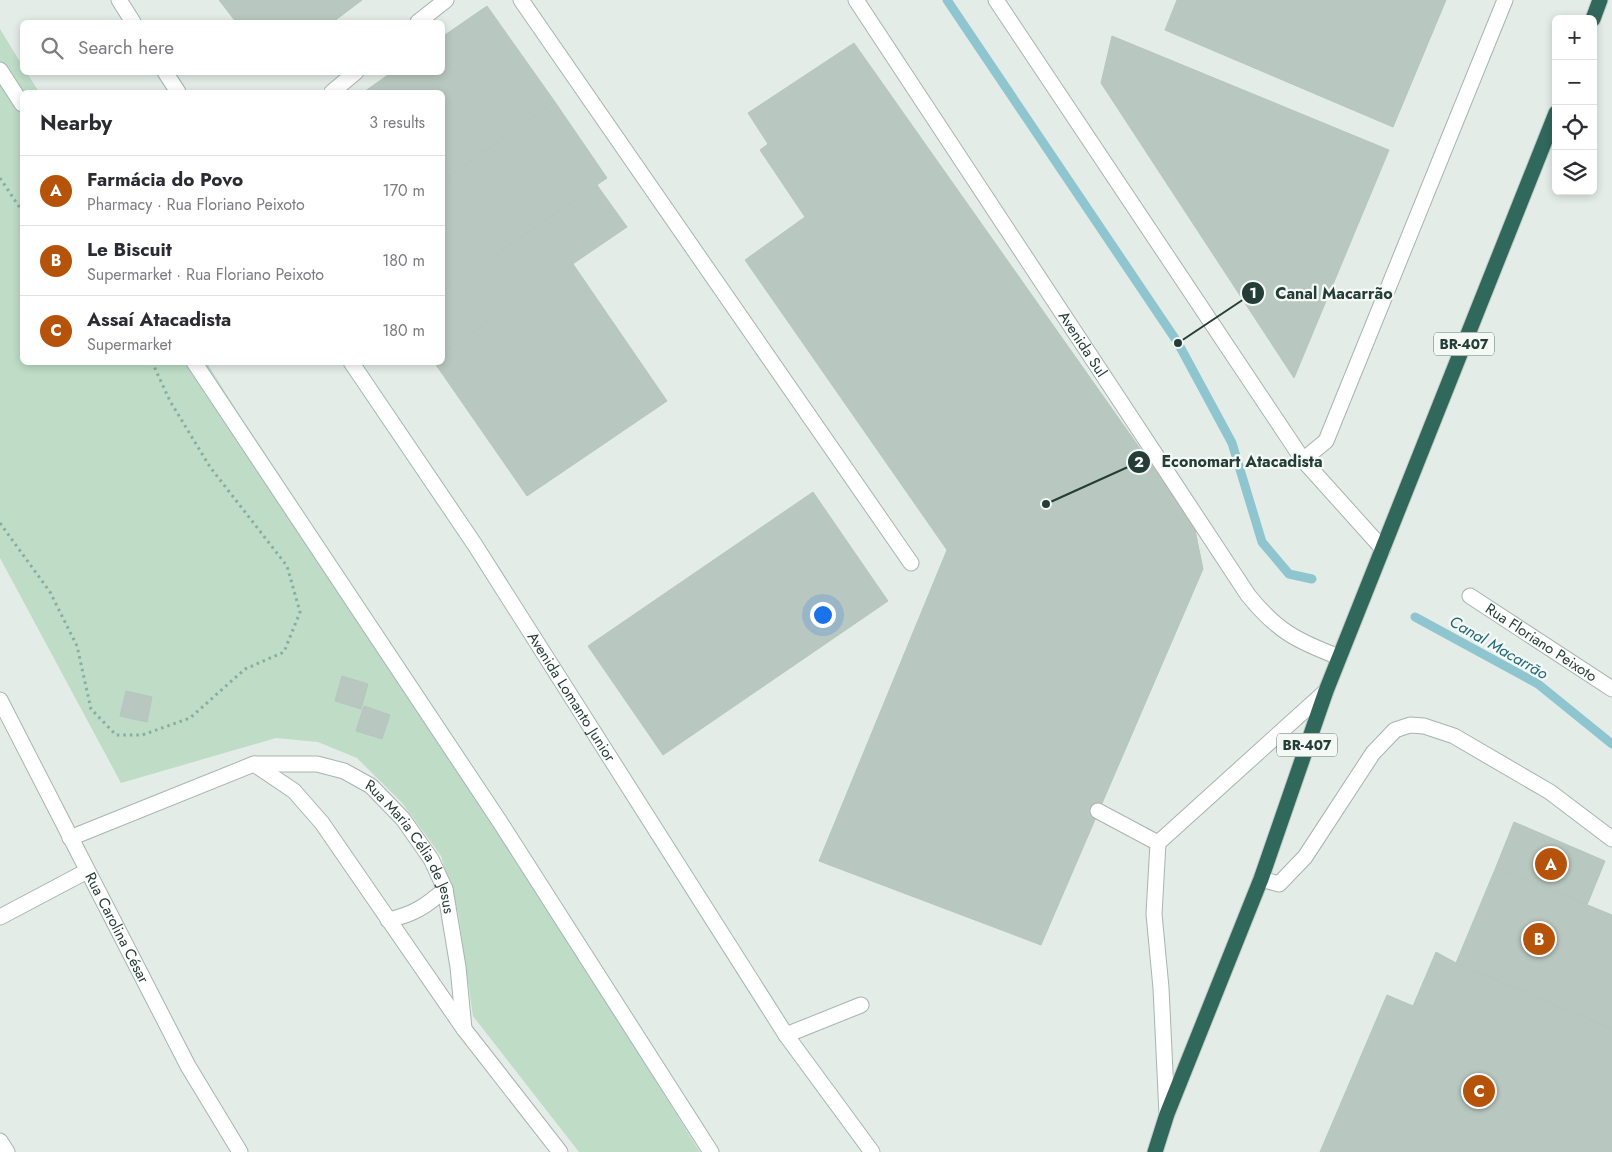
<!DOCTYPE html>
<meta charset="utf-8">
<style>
:root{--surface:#fff;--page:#f2f2f3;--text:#2b2b33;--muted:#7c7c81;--line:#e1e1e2;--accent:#b45309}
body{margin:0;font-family:Jost,sans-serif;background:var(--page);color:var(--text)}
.controls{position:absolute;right:15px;top:15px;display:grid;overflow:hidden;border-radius:8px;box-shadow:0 2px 8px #0003}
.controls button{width:45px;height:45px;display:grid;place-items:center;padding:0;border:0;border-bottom:1px solid var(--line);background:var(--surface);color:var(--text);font:25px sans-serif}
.you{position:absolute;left:822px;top:614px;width:18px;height:18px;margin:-12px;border:4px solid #fff;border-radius:50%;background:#1a73e8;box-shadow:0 0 0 8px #1a73e833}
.badge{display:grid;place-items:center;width:32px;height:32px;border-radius:50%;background:var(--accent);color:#fff;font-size:16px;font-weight:700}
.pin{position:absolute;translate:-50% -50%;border:2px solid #fff;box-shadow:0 1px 5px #0006}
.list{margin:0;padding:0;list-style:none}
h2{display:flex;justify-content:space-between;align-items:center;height:65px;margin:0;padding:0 20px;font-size:21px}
h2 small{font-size:16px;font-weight:400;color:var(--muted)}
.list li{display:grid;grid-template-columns:32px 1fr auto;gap:15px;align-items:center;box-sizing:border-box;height:70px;padding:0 20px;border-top:1px solid var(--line)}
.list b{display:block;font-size:19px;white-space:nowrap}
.list p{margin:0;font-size:16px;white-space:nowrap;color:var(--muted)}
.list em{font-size:16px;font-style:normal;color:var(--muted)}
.icon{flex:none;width:28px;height:28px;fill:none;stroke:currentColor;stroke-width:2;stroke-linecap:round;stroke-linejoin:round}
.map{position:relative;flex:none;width:1612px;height:1152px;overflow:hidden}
.search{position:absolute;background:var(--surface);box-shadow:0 2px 8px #0003;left:20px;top:20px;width:425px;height:55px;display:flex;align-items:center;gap:12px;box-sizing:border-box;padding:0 18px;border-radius:8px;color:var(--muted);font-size:19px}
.panel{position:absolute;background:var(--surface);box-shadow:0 2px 8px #0003;left:20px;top:90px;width:425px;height:275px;border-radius:8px}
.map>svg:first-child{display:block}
</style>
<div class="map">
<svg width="1612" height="1152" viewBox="0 0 1612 1152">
<rect width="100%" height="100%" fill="#e4ece8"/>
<path fill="#bedcc6" d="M0 29 22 65V72L27 73 39 92H22V362L207 363 700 1152H579L473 1016 458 912 441 856 403 804 357 758 318 742 276 738 121 783 0 558Z"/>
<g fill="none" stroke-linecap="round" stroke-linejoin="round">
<path stroke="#8fc5ce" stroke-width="9" d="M947 0 1178 343 1232 443 1262 542 1289 574 1312 579
M1415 617 1538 684 1612 744"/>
</g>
<path fill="#b9c7c1" stroke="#b6c6bf" d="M219 0H362L333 22H236Z
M1177 0H1446L1393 127 1165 30Z
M487 6 555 102 442 181V92H364L392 72H442V37Z
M1112 36 1389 150 1294 378 1101 83Z
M854 43 1194 525 1203 569 1041 945 819 861 947 550 745 260 805 217 760 150 768 144 748 113Z
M555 102 607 178 442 291V181Z
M597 185 627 227 442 353V291Z
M573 264 667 401 527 496 434 362H442V353Z
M813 492 888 601 663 755 588 646Z
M342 676 368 684 361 709 335 701Z
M126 691 152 697 147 722 120 716Z
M364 706 390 715 382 739 356 731Z
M1514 822 1605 861 1587 905 1496 867Z
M1496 867 1612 915V1029L1456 963Z
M1436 952 1456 963 1612 1029V1152H1320L1387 995 1413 1006Z"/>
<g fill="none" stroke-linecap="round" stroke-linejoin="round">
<defs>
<path id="lane" d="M521 0 911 563
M1098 811 1158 843
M0 917 87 871
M786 1035 861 1005
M1167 1114 1161 988 1154 914 1158 843 1326 691"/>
<g id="street">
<path id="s1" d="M856 0 1248 595C1277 631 1297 641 1339 657"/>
<path d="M996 0 1303 460 1383 549"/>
<path d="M418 22 446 0"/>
<path d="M332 92 356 72"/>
<path d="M1303 460 1326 441 1505 0"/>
<path id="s2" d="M1470 596 1612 689"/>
<path id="s3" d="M0 700 188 1066 240 1152"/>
<path d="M254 764 294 791 322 823 464 1029 560 1152"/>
<path id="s4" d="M70 838 254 764H317L344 771 371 786 403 819 431 859 445 889 458 967 464 1029"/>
<path d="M1261 879 1279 884 1305 857 1373 753 1395 730 1410 725 1424 726 1454 736 1550 792 1612 839"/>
<path d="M388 920C412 915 427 906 445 889"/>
<path d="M0 1141 7 1152"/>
</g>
<g id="secondary">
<path d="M119 0 133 22"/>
<path d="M0 70 22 104"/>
<path d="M165 72 178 92"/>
<path d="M194 362 500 822 711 1152"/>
<path id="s5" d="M351 362 475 545 786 1035 872 1152"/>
</g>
<path id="highway" d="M1593 19 1600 0
M1155 1152 1167 1114 1261 879 1326 691 1556 113"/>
</defs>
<use href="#lane" stroke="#a7b4af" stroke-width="17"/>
<use href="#street" stroke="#a7b4af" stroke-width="17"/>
<use href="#secondary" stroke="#a2b8b0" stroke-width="17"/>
<use href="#highway" stroke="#c2c9c7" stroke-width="17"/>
<path stroke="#86aea1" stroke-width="3" stroke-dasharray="2.5 4" stroke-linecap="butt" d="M0 178 22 211
M0 523 50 592 77 646 91 709 116 735H142L190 718 245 669 284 652 300 612 287 566 210 467 170 401 152 362"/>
<use href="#lane" stroke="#fff" stroke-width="15"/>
<use href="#street" stroke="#fff" stroke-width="15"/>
<use href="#secondary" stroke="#fff" stroke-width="15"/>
<use href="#highway" stroke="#31685c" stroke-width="15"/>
</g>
<g text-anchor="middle" stroke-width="4.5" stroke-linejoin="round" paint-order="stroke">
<g fill="#f4f9f6" stroke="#627570" stroke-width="1">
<rect x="1434" y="332.5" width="60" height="23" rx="4"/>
<rect x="1277" y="733.5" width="60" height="23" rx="4"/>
</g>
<g font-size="14" font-weight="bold" fill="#243d36">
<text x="1464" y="349">BR-407</text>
<text x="1307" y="750">BR-407</text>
</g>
<g font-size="15" fill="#243d36" stroke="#f4f9f6">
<text dy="5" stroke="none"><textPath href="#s1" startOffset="412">Avenida Sul</textPath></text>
<text dy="5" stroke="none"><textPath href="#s2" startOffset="85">Rua Floriano Peixoto</textPath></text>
<text dy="5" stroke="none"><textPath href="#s5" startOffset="401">Avenida Lomanto Junior</textPath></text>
<text dy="5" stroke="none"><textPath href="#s4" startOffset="394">Rua Maria Célia de Jesus</textPath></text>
<text dy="5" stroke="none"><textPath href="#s3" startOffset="256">Rua Carolina César</textPath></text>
</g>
<g font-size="16" font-style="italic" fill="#216976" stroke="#f4f9f6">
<text transform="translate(1499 647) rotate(30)" y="6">Canal Macarrão</text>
</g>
</g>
<path fill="none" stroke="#243d36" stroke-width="2" d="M1178 343L1253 293M1046 504L1139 462"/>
<g fill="#243d36" stroke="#f4f9f6" stroke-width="2">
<circle cx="1178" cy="343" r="5"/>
<circle cx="1046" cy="504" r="5"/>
<circle cx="1253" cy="293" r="12"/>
<circle cx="1139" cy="462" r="12"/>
</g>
<g font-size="15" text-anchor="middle" font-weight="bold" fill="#fff">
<text x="1253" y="298">1</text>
<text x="1139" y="467">2</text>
</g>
<g font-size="16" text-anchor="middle" font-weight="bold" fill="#243d36" stroke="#f4f9f6" stroke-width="4.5" stroke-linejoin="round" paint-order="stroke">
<text x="1334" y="299">Canal Macarrão</text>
<text x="1242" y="467">Economart Atacadista</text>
</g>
</svg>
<div class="controls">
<button>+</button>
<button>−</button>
<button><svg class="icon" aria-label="locate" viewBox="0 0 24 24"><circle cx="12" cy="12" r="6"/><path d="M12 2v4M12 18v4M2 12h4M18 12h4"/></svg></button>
<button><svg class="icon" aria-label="layers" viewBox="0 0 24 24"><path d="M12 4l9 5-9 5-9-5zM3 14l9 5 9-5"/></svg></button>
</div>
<div class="you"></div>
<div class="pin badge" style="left:1551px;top:864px">A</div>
<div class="pin badge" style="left:1539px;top:939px">B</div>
<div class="pin badge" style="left:1479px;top:1091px">C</div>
<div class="search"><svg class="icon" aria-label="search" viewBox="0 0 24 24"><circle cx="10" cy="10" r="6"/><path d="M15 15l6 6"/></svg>Search here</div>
<section class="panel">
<h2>Nearby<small>3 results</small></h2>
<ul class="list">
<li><span class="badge">A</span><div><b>Farmácia do Povo</b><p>Pharmacy · Rua Floriano Peixoto</p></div><em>170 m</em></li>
<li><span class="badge">B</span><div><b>Le Biscuit</b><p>Supermarket · Rua Floriano Peixoto</p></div><em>180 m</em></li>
<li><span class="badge">C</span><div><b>Assaí Atacadista</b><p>Supermarket</p></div><em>180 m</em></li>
</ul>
</section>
</div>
